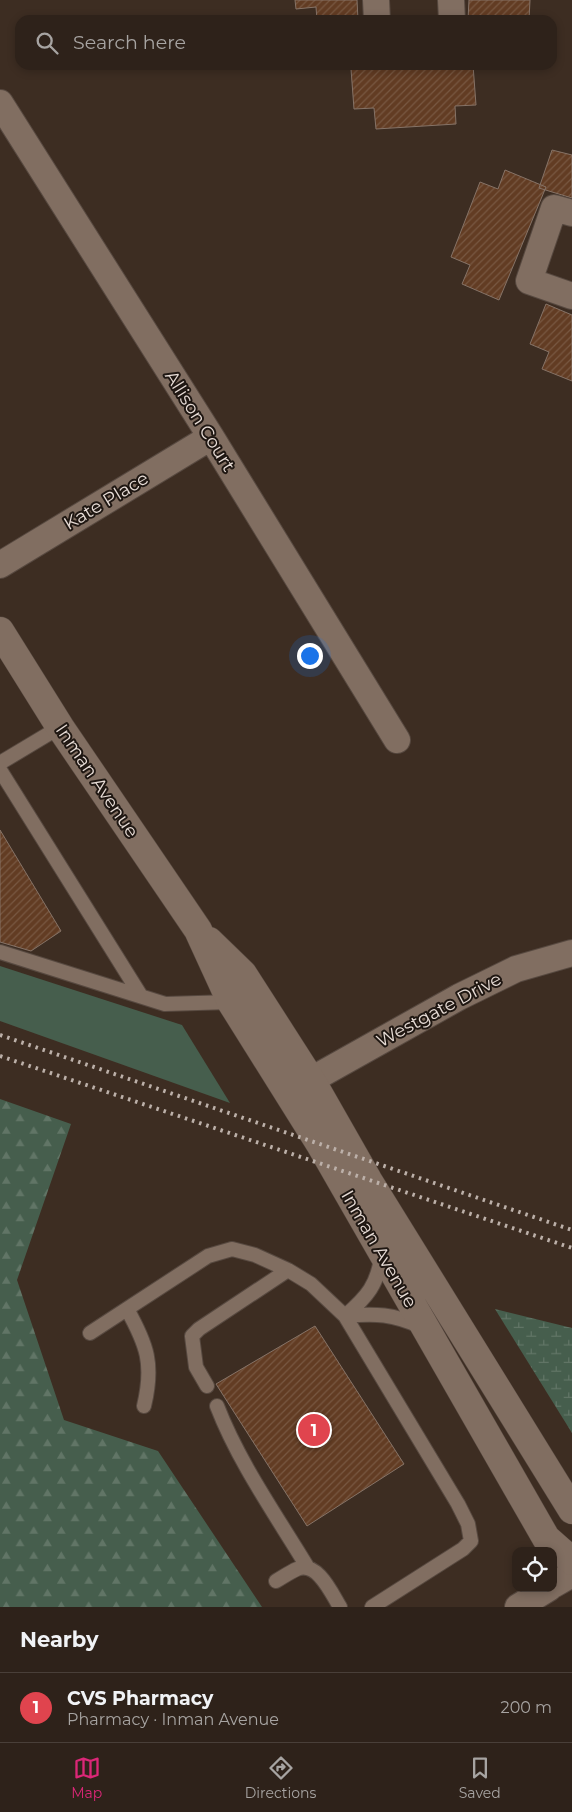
<!DOCTYPE html>
<meta charset="utf-8">
<style>
:root{--surface:#2e221a;--page:#362a23;--text:#f1f3f6;--muted:#a7a4a2;--line:#493f39;--accent:#db2777}
body{margin:0;font-family:Montserrat,sans-serif;background:var(--page);color:var(--text)}
.controls{position:absolute;right:15px;bottom:15px;display:grid;overflow:hidden;border-radius:10px;box-shadow:0 2px 8px #0003}
.controls button{width:45px;height:45px;display:grid;place-items:center;padding:0;border:0;border-bottom:1px solid var(--line);background:var(--surface);color:var(--text);font:25px sans-serif}
.you{position:absolute;left:309px;top:655px;width:18px;height:18px;margin:-12px;border:4px solid #fff;border-radius:50%;background:#1a73e8;box-shadow:0 0 0 8px #1a73e833}
.badge{display:grid;place-items:center;width:32px;height:32px;border-radius:50%;background:var(--accent);color:#fff;font-size:16px;font-weight:700}
.pin{position:absolute;translate:-50% -50%;border:2px solid #fff;box-shadow:0 1px 5px #0006}
.list{margin:0;padding:0;list-style:none}
h2{display:flex;justify-content:space-between;align-items:center;height:65px;margin:0;padding:0 20px;font-size:21px}
h2 small{font-size:16px;font-weight:400;color:var(--muted)}
.list li{display:grid;grid-template-columns:32px 1fr auto;gap:15px;align-items:center;box-sizing:border-box;height:70px;padding:0 20px;border-top:1px solid var(--line)}
.list b{display:block;font-size:19px;white-space:nowrap}
.list p{margin:0;font-size:16px;white-space:nowrap;color:var(--muted)}
.list em{font-size:16px;font-style:normal;color:var(--muted)}
.icon{flex:none;width:28px;height:28px;fill:none;stroke:currentColor;stroke-width:2;stroke-linecap:round;stroke-linejoin:round}
.map{position:relative;flex:none;width:572px;height:1607px;overflow:hidden}
.search{position:absolute;background:var(--surface);box-shadow:0 2px 8px #0003;left:15px;right:15px;top:15px;height:55px;display:flex;align-items:center;gap:12px;box-sizing:border-box;padding:0 18px;border-radius:15px;color:var(--muted);font-size:19px}
.sheet{height:135px;background:var(--surface)}
nav{display:flex;justify-content:space-around;align-items:center;box-sizing:border-box;height:70px;border-top:1px solid var(--line);background:var(--surface);font-size:14px;color:var(--muted)}
nav a{display:grid;justify-items:center;gap:2px}
nav .on{color:var(--accent)}
.map>svg:first-child{display:block}
</style>
<div class="map">
<svg width="572" height="1607" viewBox="0 0 572 1607">
<defs>
<pattern id="forest-firs" width="22" height="20" patternUnits="userSpaceOnUse" patternTransform="scale(1.25)"><rect width="22" height="20" fill="#465e4d"/><path d="M5 1l3.5 6h-7zM16 11l3.5 6h-7z" fill="#617566"/></pattern>
<pattern id="wetland-marsh" width="20" height="14" patternUnits="userSpaceOnUse" patternTransform="scale(1.25)"><rect width="20" height="14" fill="#465e4d"/><path d="M1 5h8M5 5V1M11 12h8M15 12V8" fill="none" stroke="#617566"/></pattern>
<pattern id="building-hatch" width="6" height="6" patternUnits="userSpaceOnUse" patternTransform="scale(1.25)"><rect width="6" height="6" fill="#623c23"/><path d="M-1 1l2-2M0 6l6-6M5 7l2-2" fill="none" stroke="#785842"/></pattern>
</defs>
<rect width="100%" height="100%" fill="#3d2d22"/>
<path fill="#465e4d" d="M0 966 182 1025 230 1103 0 1021Z"/>
<path fill="url(#forest-firs)" d="M0 1099 71 1124 17 1280 64 1420 158 1451 262 1607H0Z"/>
<path fill="url(#wetland-marsh)" d="M495 1309 572 1328V1433Z"/>
<path fill="url(#building-hatch)" stroke="#867367" d="M295 0H357L358 20H317L316 7 296 9Z
M469 0H530L529 20H468Z
M410 65H473L476 105 455 106 456 124 376 129 374 108 354 109 351 69Z
M552 150 572 155V198L539 188Z
M505 170 546 187 499 300 462 284 470 265 451 257 480 182 498 189Z
M546 304 572 315V381L542 369 549 352 530 344Z
M0 830 61 931 31 951 0 942Z
M315 1326 404 1464 307 1526 216 1384Z"/>
<g fill="none" stroke-linecap="round" stroke-linejoin="round">
<defs>
<path id="service" d="M0 763 60 727
M0 770 141 996
M0 952 165 1004 231 1002
M127 1309C147 1345 154 1364 144 1406
M345 1316C376 1313 393 1314 422 1327
M345 1316C368 1296 377 1285 382 1255
M90 1333 208 1256 232 1249 255 1255 288 1270 311 1284 345 1316 458 1504 468 1524 471 1541 463 1549 372 1607
M207 1386 196 1367 192 1336 199 1329 288 1270
M217 1406C239 1463 276 1515 308 1568
M276 1581C283 1577 290 1572 297 1569 317 1560 332 1594 340 1607"/>
<path id="minor" d="M376 0 377 20
M451 0 452 20
M0 103 211 437 397 740
M572 213 554 208 529 281 572 296
M0 565 211 437
M311 1080 459 997 516 969 572 953
M553 1585 572 1574
M518 1607 549 1588"/>
<path id="secondary" d="M0 631 60 727 198 930 231 1002 320 1144 546 1538 572 1561
M209 941 243 974 311 1080 368 1180 572 1510"/>
</defs>
<use href="#service" stroke="#574940" stroke-width="16"/>
<use href="#minor" stroke="#574940" stroke-width="28"/>
<use href="#secondary" stroke="#574940" stroke-width="29"/>
<use href="#service" stroke="#816e61" stroke-width="14"/>
<use href="#minor" stroke="#816e61" stroke-width="26"/>
<use href="#secondary" stroke="#816e61" stroke-width="28"/>
<path stroke="#bcb0a9" stroke-width="4" stroke-dasharray="2.5 5" stroke-linecap="butt" d="M0 1035 572 1230
M0 1056 572 1248"/>
</g>
<g text-anchor="middle" stroke-width="4" stroke-linejoin="round" paint-order="stroke">
<g font-size="18" fill="#e8ddd7" stroke="#1f1712">
<text transform="translate(200 421) rotate(58)" y="6">Allison Court</text>
<text transform="translate(106 501) rotate(-31)" y="6">Kate Place</text>
<text transform="translate(97 781) rotate(56)" y="6">Inman Avenue</text>
<text transform="translate(439 1010) rotate(-28)" y="6">Westgate Drive</text>
<text transform="translate(379 1249) rotate(60)" y="6">Inman Avenue</text>
</g>
</g>
</svg>
<div class="controls">
<button><svg class="icon" aria-label="locate" viewBox="0 0 24 24"><circle cx="12" cy="12" r="6"/><path d="M12 2v4M12 18v4M2 12h4M18 12h4"/></svg></button>
</div>
<div class="you"></div>
<div class="pin badge" style="left:314px;top:1430px;background:#e0444e">1</div>
<div class="search"><svg class="icon" aria-label="search" viewBox="0 0 24 24"><circle cx="10" cy="10" r="6"/><path d="M15 15l6 6"/></svg>Search here</div>
</div>
<section class="sheet">
<h2>Nearby<small></small></h2>
<ul class="list">
<li><span class="badge" style="background:#e0444e">1</span><div><b>CVS Pharmacy</b><p>Pharmacy · Inman Avenue</p></div><em>200 m</em></li>
</ul>
</section>
<nav>
<a class="on"><svg class="icon" aria-label="map" viewBox="0 0 24 24"><path d="M3 6l6-2 6 2 6-2v14l-6 2-6-2-6 2zM9 4v14M15 6v14"/></svg>Map</a>
<a><svg class="icon" aria-label="directions" viewBox="0 0 24 24"><path d="M12 3l9 9-9 9-9-9zM9 14v-3h6M13 9l2 2-2 2"/></svg>Directions</a>
<a><svg class="icon" aria-label="saved" viewBox="0 0 24 24"><path d="M7 4h10v16l-5-4-5 4z"/></svg>Saved</a>
</nav>
